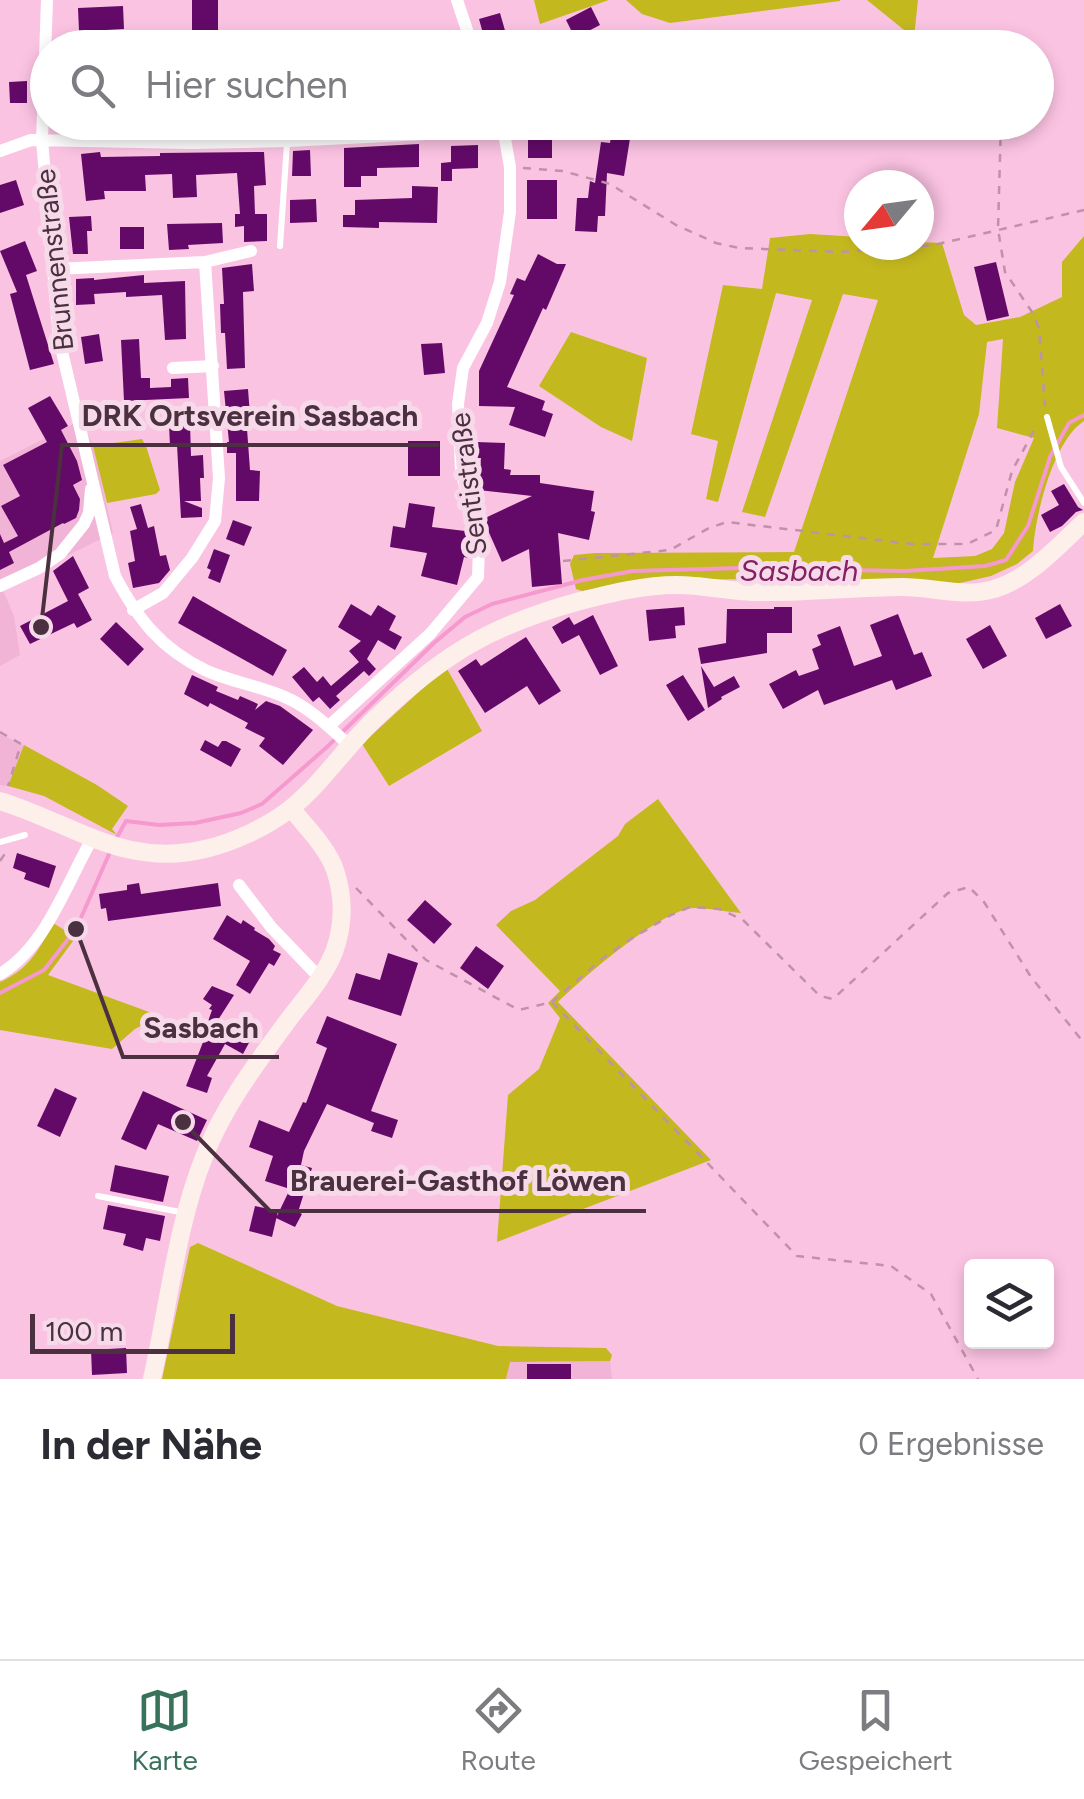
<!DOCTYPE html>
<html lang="de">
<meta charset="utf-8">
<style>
:root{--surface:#fff;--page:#f7f7f7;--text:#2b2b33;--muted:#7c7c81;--line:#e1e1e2;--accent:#39725b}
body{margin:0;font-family:Figtree,sans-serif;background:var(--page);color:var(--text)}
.controls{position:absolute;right:30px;bottom:30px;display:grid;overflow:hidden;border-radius:10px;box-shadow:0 5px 15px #0003}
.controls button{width:90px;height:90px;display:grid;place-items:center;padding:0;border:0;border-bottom:2px solid var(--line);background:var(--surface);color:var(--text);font:50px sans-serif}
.compass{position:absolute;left:844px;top:170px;width:90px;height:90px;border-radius:50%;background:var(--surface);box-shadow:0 5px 15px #0003;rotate:241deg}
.scale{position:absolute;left:30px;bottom:25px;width:205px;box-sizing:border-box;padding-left:10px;border:5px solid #4b303f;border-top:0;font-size:28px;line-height:35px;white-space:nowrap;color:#4b303f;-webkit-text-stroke:8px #f7dae9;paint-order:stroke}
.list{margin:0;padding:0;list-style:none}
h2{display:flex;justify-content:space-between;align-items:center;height:130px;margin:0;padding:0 40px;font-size:42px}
h2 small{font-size:32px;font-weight:400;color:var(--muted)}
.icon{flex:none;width:55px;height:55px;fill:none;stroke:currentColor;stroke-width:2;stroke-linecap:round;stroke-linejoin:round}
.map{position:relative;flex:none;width:1084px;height:1379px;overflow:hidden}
.search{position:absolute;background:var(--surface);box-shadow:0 5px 15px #0003;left:30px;right:30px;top:30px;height:110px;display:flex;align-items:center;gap:25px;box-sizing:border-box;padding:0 35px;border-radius:55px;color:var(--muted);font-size:38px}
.sheet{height:280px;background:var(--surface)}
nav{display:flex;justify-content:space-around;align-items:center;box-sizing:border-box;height:140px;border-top:2px solid var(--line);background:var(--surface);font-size:28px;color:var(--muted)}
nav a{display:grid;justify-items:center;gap:5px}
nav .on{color:var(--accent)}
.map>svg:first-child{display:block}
</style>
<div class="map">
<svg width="1084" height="1379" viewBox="0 0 1084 1379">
<rect width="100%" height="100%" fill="#fbc3e2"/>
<path fill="#f1b4d6" d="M81 420 93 446 113 533 2 588 14 616 20 655 0 666V461Z
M0 734 24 745 8 786 0 785Z
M610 1361 612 1379H506L509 1362Z"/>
<path fill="#c4b81f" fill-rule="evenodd" d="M534 0H609L540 24Z
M626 0H840V1L670 23 642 14Z
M867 0H918L914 38Z
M810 234 859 237V245H919V242L942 243 964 315 976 325 1020 317 1062 297V262L1084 236V421C1053 441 1035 516 1033 551L1017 564 991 576 960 583 771 579 646 580 582 591 576 589 570 564 574 555 595 553 794 552 878 300 843 294 765 517 742 512 812 300 776 293 718 502 706 499 718 441 691 434 723 285 762 289 770 238ZM1003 339 997 428 1034 438 1015 482 1004 533 992 549 975 556 933 558 979 414 987 342Z
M571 332 647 358 632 441 601 427 539 386Z
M142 439 146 446 160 490 156 494 107 503 93 446Z
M446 667 482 731 389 786 362 744Z
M24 745 97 785 128 806 112 829 117 835 44 796 8 786Z
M658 799 741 913C726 912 709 908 694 908 660 910 584 977 558 1002L711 1160 497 1242 508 1095 539 1069 560 1018 548 1003 560 991 496 925 511 911 535 900 618 836 625 824Z
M53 923 76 937 48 975 160 1016 135 1029 112 1049 0 1030V982C28 970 40 949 53 923Z
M198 1243 337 1306 498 1346 606 1348 612 1355 610 1361 510 1362 506 1379H162L190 1247Z"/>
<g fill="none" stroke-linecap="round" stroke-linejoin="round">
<path stroke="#f599cf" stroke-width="4" d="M116 839 126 821 159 825 195 823 241 813 262 804 327 747 434 643 465 617 492 604 583 580 633 571 739 568 905 571 985 566 1006 560 1028 526 1050 457 1069 423 1084 415
M0 993 44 970 76 929 110 852"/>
</g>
<path fill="#630a69" d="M192 0H218V36H192Z
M123 6 124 29 106 30 105 48H87L86 31H79L78 8Z
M591 7 600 25 575 38 566 20Z
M500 13 510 48H487L479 19Z
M27 81V103H10L9 82Z
M612 129 631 132 624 176 607 173 605 216H598L597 232 575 231 577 198H588L590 181 595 183 601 142 610 143Z
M552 134V158H528V137Z
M419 144V167L377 168V176H361V187H344V148Z
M478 145V168L452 169V181H441V163L451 162V146Z
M310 150 311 176H292L293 151Z
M100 152 101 157 160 156V153L264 152 266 185 254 186 255 214H267V241L244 242V226L235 227V214H240L237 173 196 175 197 197 173 198 172 174 145 175 146 191H104L105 199 86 201 81 154Z
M16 180 24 205 0 213V185Z
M527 180H557V219H527Z
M412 186 438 187 437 223 379 222V228L343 227V215H355V200L412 198Z
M316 199 317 222 290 223V200Z
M91 216 92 231H87L88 254H73L69 217Z
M222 223 223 243 188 245 189 249 169 250 167 224Z
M120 227H144V249H120Z
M25 241 37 271 26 275 54 364 30 370 10 294 17 292 0 251Z
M538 254 557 264H566L546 310 543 308 507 387 545 401 542 410 553 414 545 437 509 425 515 407 479 406V371L514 295 510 294 517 278 525 281Z
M996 262 1009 316 987 321 974 267Z
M252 264 254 291 243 292 245 368 227 369 225 333H221L220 304H224L222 268Z
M144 275V283L185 281 186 339 165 340 162 295 126 297V292L94 294 95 304 76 305V279L94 278V280Z
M99 334 103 361 85 364 81 337Z
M139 339 141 378H150V388L171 387V379L188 378 189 398 124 401 121 340Z
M442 343 445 373 424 375 421 344Z
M248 389 250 415H246L250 470 260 471 259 501H236V453H227V442H229L224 391Z
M50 396 68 426 61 430 77 461 82 480 73 485 80 499 79 510 76 518 64 524 63 523 9 552 14 563 0 570V534L4 543 18 536 1 506 20 496 3 465 47 442 28 408Z
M190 423 191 456 203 455 204 478H200L201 501H184L202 508V517L181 518 177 445 170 446 169 424Z
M408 441H440V476H408Z
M476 442 505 443 504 469 511 470 510 475H540V483L594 491 591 511 595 512 589 540 558 533 562 584 532 587 529 549 502 562 483 519 532 496 478 490 481 458H475Z
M1064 484 1078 507 1083 510 1076 512 1062 526 1050 532 1041 515 1059 505 1051 491Z
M409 503 435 507 432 527 465 531 469 547 468 558 464 557 457 585 421 576 427 553 390 547 393 526 405 528Z
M141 504 148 528 154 526 160 556 166 555 170 570 159 583 133 588 128 563 135 561 130 531 137 529 130 507Z
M233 520 252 527 244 546 226 539Z
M214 549 230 555 220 583 208 578 211 570 207 568Z
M73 556 89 588 78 594 92 620 77 628 74 623 30 644 20 626 68 601 53 571Z
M193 596 287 650 273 676 178 623Z
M351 604 371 616 378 605 396 616 389 630 402 637 395 650 378 640 367 659 376 669 369 676 364 671 336 696 340 700 330 709 319 697 313 702 292 677 304 667 317 682 323 676 331 686 359 662 349 651 361 641 338 627Z
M1060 604 1072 626 1046 639 1035 618Z
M684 607 685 625 675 626 676 638 649 641 646 610Z
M774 607H792V633H767V653L701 664 698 648 726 643 727 609H774Z
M898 614 914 655 922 652 932 676 896 690 892 680 824 705 818 690 783 709 769 684 796 670 799 676 819 669 812 649 821 645 817 635 840 626 854 666 882 656 870 625Z
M593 615 618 666 600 675 579 635 562 644 552 627 569 617 574 625Z
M116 622 144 649 128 666 100 639Z
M990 625 1007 656 983 669 966 639Z
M526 637 561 691 539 705 527 686 485 713 458 671 476 659 481 666Z
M701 666 714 687 734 676 740 687 721 697 722 699 708 708Z
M192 675 218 687 216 691 238 700 240 696 258 704 255 710 266 701 280 706 313 730 283 765 259 746 265 738 245 728 248 723 210 703 208 707 184 694Z
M683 675 705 710 688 721 666 685Z
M205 740 218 747 222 741H226L241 749 231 767 200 750Z
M17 853 56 866 49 888 24 879 26 873 13 868Z
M139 883 141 894 218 883 221 906 108 921 106 908 101 909 99 894 127 890V885Z
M425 900 452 924 434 944 407 920Z
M227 915 241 924 243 920 255 928 254 930 269 939 275 946 273 950 281 954 274 966 269 963 250 994 236 985 250 961 213 939Z
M476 946 504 966 488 989 460 968Z
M388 953 418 963 401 1016 348 999 356 973 380 980Z
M212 986 234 995 218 1020 251 1039 243 1054 225 1044 207 1076 212 1078 207 1093 186 1086 205 1037 203 1036 212 1010 209 1009 212 1005 203 999Z
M327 1016 397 1044 371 1111 398 1120 392 1138 371 1131 374 1123 327 1104 304 1151 301 1165 312 1168 298 1212 302 1214 295 1227 276 1218 290 1189 265 1181 273 1156 249 1147 259 1120 289 1132 303 1102 306 1103 327 1048 316 1043Z
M55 1088 77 1098 60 1137 37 1126Z
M143 1091 207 1120 197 1141 158 1124 146 1150 121 1139Z
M115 1165 169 1176 163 1202 110 1191Z
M108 1205 165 1216 160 1241 146 1238 143 1251 123 1245 126 1234 103 1229Z
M255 1206 278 1211 272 1237 249 1231Z
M126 1348 127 1373 92 1375 91 1350Z
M527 1364H571V1379H527Z"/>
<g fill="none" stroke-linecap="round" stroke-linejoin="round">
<path stroke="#bf91aa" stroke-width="2.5" stroke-dasharray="8 8" stroke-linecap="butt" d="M1001 122 998 229 1005 272 1032 312 1039 328 1045 406
M523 168 563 171 610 184 676 225 716 243 739 248 842 252 934 245 1084 210
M563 561 670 550 709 528 727 522 912 544H967L996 530 1012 471 1037 425
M0 732 21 744 8 786
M0 861 6 852
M356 888 426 960 519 1010 552 1002 603 958 631 939 671 915 690 907 720 909 743 920 820 996 833 999 948 893 969 887 984 902 1031 977 1084 1043
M552 1002 797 1256 891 1266 931 1294 978 1379"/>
<path stroke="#fff" stroke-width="6" d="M205 47V48
M206 141 209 122
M280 246 287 143
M1047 417 1061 467 1084 503
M0 842 25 835
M98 1196 185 1213"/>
<path stroke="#fff" stroke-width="12" d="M47 0 42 140 59 339 115 576C138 619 160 648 205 670 231 682 261 686 287 698 310 708 330 728 349 745
M457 0 473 48
M0 151 31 140 191 143 288 141 504 130 562 122
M205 262 251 251
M55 269 205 262 219 478 215 521 192 558 163 593 133 610
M173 368 213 366
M0 586 39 568 60 554 84 524 89 513 91 489
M329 726 430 634 478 577 479 546 461 470 458 404 463 368 487 323 500 282 510 212V167L502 122
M239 885 271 927 320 978
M0 974C46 947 66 884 92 839"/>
<path stroke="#fdefe9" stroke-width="18" d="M0 801C75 824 126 870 209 848 237 841 268 826 290 809 324 782 347 744 379 715 445 653 492 625 580 601 612 593 644 585 677 585 704 585 732 592 760 592 807 593 855 587 903 587 933 587 965 598 994 589 1029 579 1058 546 1084 522
M152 1379C168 1308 177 1224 204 1157 224 1105 259 1060 292 1015 307 996 325 975 334 952 344 925 344 897 335 870 327 847 306 827 291 808"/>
</g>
<g text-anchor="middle" stroke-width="10" stroke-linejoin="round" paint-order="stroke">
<g font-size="28" fill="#4b303f" stroke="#f7dae9">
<text transform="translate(54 260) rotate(-96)" y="10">Brunnenstraße</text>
<text transform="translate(468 484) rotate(-97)" y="10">Sentistraße</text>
</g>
<g font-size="30" font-style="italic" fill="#831f62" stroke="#f7dae9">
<text x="799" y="581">Sasbach</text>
</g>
</g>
<path fill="none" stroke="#4b303f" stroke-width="4" d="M41 627L62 445H439M76 929L123 1057H279M183 1122L270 1211H646"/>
<g fill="#4b303f" stroke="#f7dae9" stroke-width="4">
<circle cx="41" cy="627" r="10"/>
<circle cx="76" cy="929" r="10"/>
<circle cx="183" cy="1122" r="10"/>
</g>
<g font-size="30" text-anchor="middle" font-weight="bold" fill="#4b303f" stroke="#f7dae9" stroke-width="10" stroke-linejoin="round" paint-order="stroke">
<text x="250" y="426">DRK Ortsverein Sasbach</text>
<text x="201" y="1038">Sasbach</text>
<text x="458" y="1191">Brauerei-Gasthof Löwen</text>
</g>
</svg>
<div class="controls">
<button><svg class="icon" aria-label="layers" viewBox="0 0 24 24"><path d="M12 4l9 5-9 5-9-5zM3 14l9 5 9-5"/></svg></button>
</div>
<svg class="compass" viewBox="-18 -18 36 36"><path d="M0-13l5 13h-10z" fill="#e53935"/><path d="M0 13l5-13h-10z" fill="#7c7c81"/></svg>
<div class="scale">100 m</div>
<div class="search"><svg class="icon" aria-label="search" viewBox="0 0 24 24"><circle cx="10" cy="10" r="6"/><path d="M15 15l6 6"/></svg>Hier suchen</div>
</div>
<section class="sheet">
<h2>In der Nähe<small>0 Ergebnisse</small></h2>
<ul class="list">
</ul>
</section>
<nav>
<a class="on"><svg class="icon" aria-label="map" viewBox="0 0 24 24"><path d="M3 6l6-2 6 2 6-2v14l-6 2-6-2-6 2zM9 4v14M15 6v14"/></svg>Karte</a>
<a><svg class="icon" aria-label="directions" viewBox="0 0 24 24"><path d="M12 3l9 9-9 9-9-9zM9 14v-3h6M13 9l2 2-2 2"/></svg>Route</a>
<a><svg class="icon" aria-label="saved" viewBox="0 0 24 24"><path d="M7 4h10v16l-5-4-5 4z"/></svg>Gespeichert</a>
</nav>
